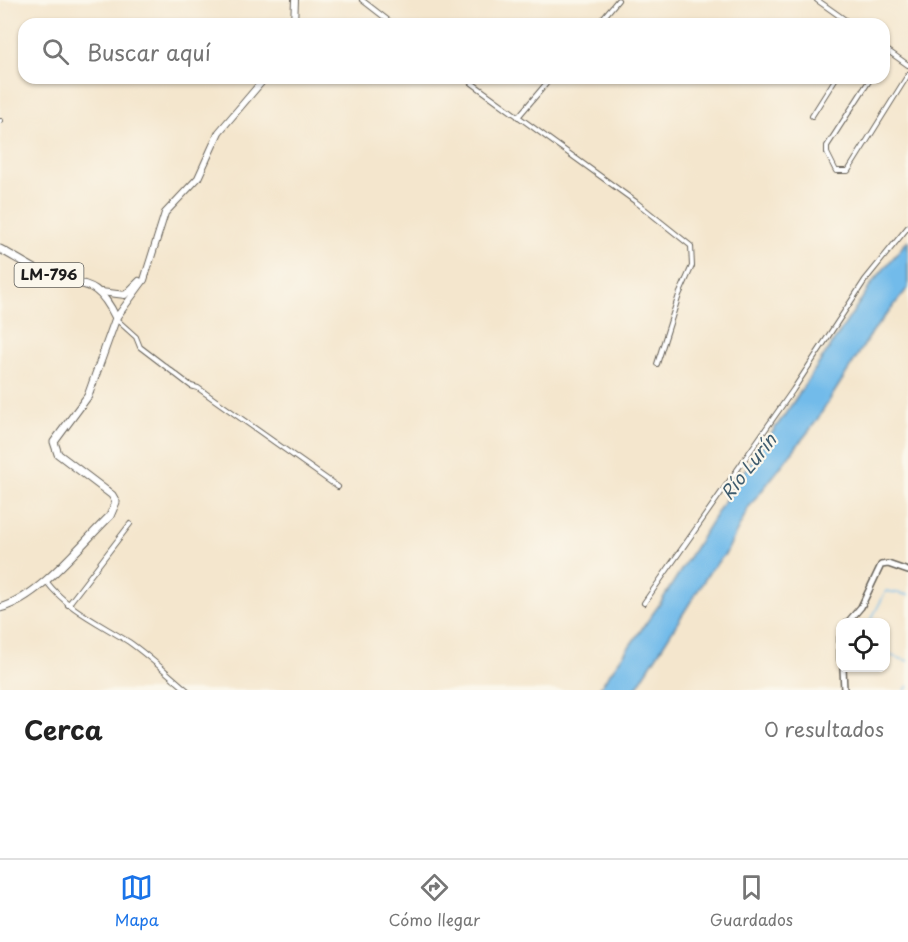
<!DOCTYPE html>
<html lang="es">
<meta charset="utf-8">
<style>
:root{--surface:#fff;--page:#f2f2f2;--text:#222;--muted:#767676;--line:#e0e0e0;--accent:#1a73e8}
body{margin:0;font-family:"Playpen Sans",sans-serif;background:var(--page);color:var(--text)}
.controls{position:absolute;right:18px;bottom:18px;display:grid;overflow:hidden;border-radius:12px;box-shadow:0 2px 4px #0004}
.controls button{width:54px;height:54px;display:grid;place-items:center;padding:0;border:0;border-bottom:2px solid var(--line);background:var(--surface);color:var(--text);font:30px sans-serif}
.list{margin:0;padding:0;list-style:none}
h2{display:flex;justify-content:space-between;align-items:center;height:78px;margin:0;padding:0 24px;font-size:26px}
h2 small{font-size:20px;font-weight:400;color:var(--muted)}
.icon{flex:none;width:33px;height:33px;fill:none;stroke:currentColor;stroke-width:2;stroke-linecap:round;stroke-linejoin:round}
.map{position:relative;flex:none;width:908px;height:690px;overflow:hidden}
.search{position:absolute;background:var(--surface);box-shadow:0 2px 4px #0004;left:18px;right:18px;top:18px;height:66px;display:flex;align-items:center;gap:15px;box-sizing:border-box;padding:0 21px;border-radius:18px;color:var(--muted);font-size:22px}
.sheet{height:168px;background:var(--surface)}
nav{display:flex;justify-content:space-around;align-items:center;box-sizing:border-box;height:84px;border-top:2px solid var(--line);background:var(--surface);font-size:16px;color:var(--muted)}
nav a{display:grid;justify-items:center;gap:3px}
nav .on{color:var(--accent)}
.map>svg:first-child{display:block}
</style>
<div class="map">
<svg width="908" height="690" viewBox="0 0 908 690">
<rect width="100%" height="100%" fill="#fbf7ec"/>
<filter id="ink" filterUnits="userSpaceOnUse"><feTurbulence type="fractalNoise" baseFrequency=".0167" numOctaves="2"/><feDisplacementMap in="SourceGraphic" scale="12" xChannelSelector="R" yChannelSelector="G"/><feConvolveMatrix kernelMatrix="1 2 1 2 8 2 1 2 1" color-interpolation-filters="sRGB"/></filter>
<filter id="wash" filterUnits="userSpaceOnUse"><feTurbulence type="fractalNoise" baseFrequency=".008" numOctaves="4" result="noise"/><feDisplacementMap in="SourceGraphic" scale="24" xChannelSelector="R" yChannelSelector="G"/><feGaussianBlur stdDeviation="1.35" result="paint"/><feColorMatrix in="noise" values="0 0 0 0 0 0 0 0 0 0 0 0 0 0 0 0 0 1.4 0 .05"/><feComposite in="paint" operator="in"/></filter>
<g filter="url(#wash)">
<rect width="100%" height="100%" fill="#f4e6cd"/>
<path fill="#72bbea" stroke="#476c83" stroke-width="1.5" d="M908 240V288L873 331 815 423 749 507 726 553 710 571 635 690H598L659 605 739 478 786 413 873 282Z"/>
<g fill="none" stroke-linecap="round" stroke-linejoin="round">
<path stroke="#72bbea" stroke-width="1.5" d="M870 622 886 591 908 595
M886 654 908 661
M905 690 908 686"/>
</g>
</g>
<g filter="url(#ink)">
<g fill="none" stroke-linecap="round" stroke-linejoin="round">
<defs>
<path id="minor" d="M362 0 393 24
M817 0 851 24
M598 24 618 0
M884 48 908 65
M884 57 888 51
M465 78 636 202 691 246 692 266 679 295 657 364
M871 78 827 146V153L836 171H848L908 75
M812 116 836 78
M518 117 551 78
M0 121H1
M116 319 136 337 140 347 191 386 198 388 338 487
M46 581C68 610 99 623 129 642 149 656 168 674 187 690
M644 603 793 390 865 280 908 227
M68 605 130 524"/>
<path id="tertiary" d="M848 622 861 607 881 565 888 564 908 571
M840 638V659
M843 668 844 690"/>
<path id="secondary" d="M294 24 295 0
M101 292 125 295 139 281
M116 318 144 280 165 213 198 178 219 132 265 78"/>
<path id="primary" d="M0 249C15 257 30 267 45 274 82 289 95 274 116 318L88 396 54 442 58 454 112 495 116 502 110 516C80 545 40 597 0 608"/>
</defs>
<use href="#minor" stroke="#68635a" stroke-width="6"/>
<use href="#tertiary" stroke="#68635a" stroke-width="8"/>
<use href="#secondary" stroke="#68635a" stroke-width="8"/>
<use href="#primary" stroke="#68635a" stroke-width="9"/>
<use href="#minor" stroke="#fff" stroke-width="4"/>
<use href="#tertiary" stroke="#fff" stroke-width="5"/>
<use href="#secondary" stroke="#fff" stroke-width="6"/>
<use href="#primary" stroke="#fff" stroke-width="7"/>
</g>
</g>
<g text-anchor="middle" stroke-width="4.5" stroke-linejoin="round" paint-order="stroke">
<rect fill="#fbf7ec" stroke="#5f5e5a" stroke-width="1.5" x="14.5" y="263" width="69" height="24" rx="4.5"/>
<g font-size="15" font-weight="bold" fill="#1c1c1c">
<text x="49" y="280">LM-796</text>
</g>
<g font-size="18" font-style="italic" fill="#3e5c6e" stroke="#fbf7ec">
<text transform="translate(749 467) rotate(-52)" y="6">Río Lurín</text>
</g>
</g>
</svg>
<div class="controls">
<button><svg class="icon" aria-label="locate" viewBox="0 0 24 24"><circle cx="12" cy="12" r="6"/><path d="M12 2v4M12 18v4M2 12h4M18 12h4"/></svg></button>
</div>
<div class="search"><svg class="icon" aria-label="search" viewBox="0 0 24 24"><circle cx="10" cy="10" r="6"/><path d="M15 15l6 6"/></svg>Buscar aquí</div>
</div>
<section class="sheet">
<h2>Cerca<small>0 resultados</small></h2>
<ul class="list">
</ul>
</section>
<nav>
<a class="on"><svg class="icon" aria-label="map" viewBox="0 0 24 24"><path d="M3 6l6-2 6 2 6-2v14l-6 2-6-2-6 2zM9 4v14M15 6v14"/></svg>Mapa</a>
<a><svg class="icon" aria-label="directions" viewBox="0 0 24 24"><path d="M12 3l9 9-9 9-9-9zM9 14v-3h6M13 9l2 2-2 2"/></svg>Cómo llegar</a>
<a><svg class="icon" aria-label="saved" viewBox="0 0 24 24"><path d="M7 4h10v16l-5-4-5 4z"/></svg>Guardados</a>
</nav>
